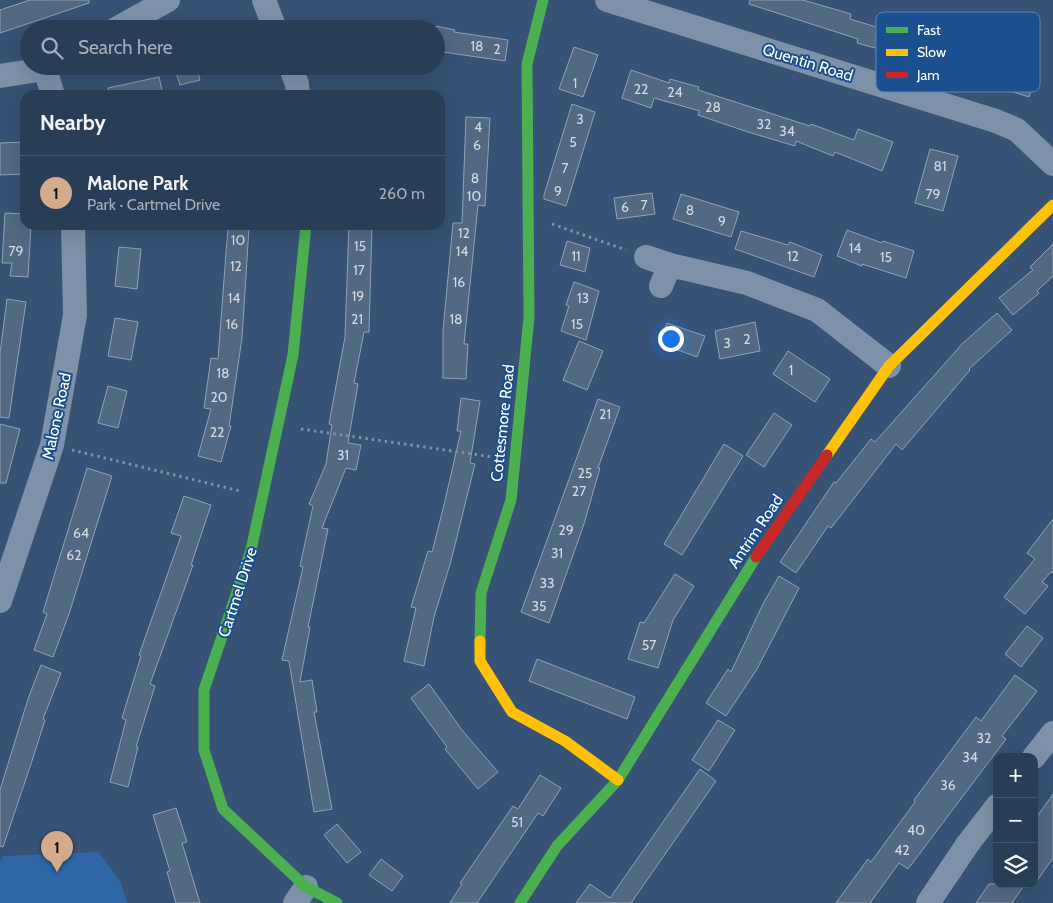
<!DOCTYPE html>
<meta charset="utf-8">
<style>
:root{--surface:#283e57;--page:#344961;--text:#f1f3f6;--muted:#a5aeba;--line:#44576d;--accent:#d6ab8b}
body{margin:0;font-family:Cabin,sans-serif;background:var(--page);color:var(--text)}
.controls{position:absolute;right:15px;bottom:15px;display:grid;overflow:hidden;border-radius:10px;box-shadow:0 5px 20px #0002}
.controls button{width:45px;height:45px;display:grid;place-items:center;padding:0;border:0;border-bottom:1px solid var(--line);background:var(--surface);color:var(--text);font:25px sans-serif}
.you{position:absolute;left:670px;top:338px;width:18px;height:18px;margin:-12px;border:4px solid #fff;border-radius:50%;background:#1a73e8;box-shadow:0 0 0 8px #1a73e833}
.badge{display:grid;place-items:center;width:32px;height:32px;border-radius:50%;background:var(--accent);color:#111;font-size:16px;font-weight:700}
.pin{position:absolute;translate:-50% -41px;filter:drop-shadow(0 1px 2px #0008)}
.pin::after{content:'';position:absolute;top:26px;width:18px;height:15px;background:inherit;clip-path:polygon(0 0,100% 0,50% 100%)}
.list{margin:0;padding:0;list-style:none}
h2{display:flex;justify-content:space-between;align-items:center;height:65px;margin:0;padding:0 20px;font-size:21px}
h2 small{font-size:16px;font-weight:400;color:var(--muted)}
.list li{display:grid;grid-template-columns:32px 1fr auto;gap:15px;align-items:center;box-sizing:border-box;height:75px;padding:0 20px;border-top:1px solid var(--line)}
.list b{display:block;font-size:19px;white-space:nowrap}
.list p{margin:0;font-size:16px;white-space:nowrap;color:var(--muted)}
.list em{font-size:16px;font-style:normal;color:var(--muted)}
.icon{flex:none;width:28px;height:28px;fill:none;stroke:currentColor;stroke-width:2;stroke-linecap:round;stroke-linejoin:round}
.map{position:relative;flex:none;width:1053px;height:903px;overflow:hidden}
.search{position:absolute;background:var(--surface);box-shadow:0 5px 20px #0002;left:20px;top:20px;width:425px;height:55px;display:flex;align-items:center;gap:12px;box-sizing:border-box;padding:0 18px;border-radius:28px;color:var(--muted);font-size:19px}
.panel{position:absolute;background:var(--surface);box-shadow:0 5px 20px #0002;left:20px;top:90px;width:425px;height:140px;border-radius:15px}
.map>svg:first-child{display:block}
</style>
<div class="map">
<svg width="1053" height="903" viewBox="0 0 1053 903">
<rect width="100%" height="100%" fill="#365274"/>
<path fill="#2f66a5" d="M99 852 121 883 127 903H0V862L3 856Z"/>
<path fill="#526984" stroke="#92a2b6" d="M30 0H89V3L0 33V10Z
M750 0H803L851 14 850 19 906 36 907 32 951 44 952 40 988 51 985 60 1036 76 1029 97 991 85 993 80 857 43 858 39 749 4Z
M436 26 455 30 454 32 508 40 505 61 436 51Z
M574 47 598 55 583 97 559 89Z
M174 66H196L200 80 180 85Z
M631 70 669 83 670 79 699 87 698 90 810 126 811 124 854 140 858 129 893 142 882 171 835 152 833 156 796 141 795 146 748 132 698 115 700 111 654 98 651 108 622 98Z
M159 77 163 95H109L108 88Z
M572 104 595 112 566 206 544 199V195Z
M466 117 490 118 485 206 478 205 464 344H468L466 379 443 378V331L453 223H462Z
M25 142V174L0 175V143Z
M930 149 958 156 943 211 915 203Z
M652 193 655 214 617 219 614 198Z
M681 194 739 212 731 237 673 219Z
M5 213 25 214V225H31L28 277 10 276 12 263H2Z
M349 225H372L369 332H364L354 383 358 384 348 443 361 445 356 470 346 468 322 528 328 529 308 627H310L300 682 312 680 317 712H314L332 809 314 812 289 661 282 660 303 567 300 566 313 506 309 504 326 464 332 425 329 424 345 337Z
M228 227 249 228 242 338 229 426H231L221 462 198 456 211 409 204 408 211 358 218 359Z
M847 230 882 243 883 241 914 251 906 278 862 264V266L837 256Z
M741 231 788 245 790 242 822 255 814 277 735 249Z
M567 241 590 248 585 272 560 265Z
M1053 244V276L1037 291 1039 293 1013 315 999 298 1033 270 1030 267Z
M119 247 141 249 137 289 115 286Z
M574 282 599 291 586 340 561 331 569 306 566 305Z
M7 299 26 302 9 418 0 417V353Z
M997 313 1012 330 969 369 970 370 902 450 896 444 831 528 828 526 796 573 780 562 834 482 836 483 871 439 875 442 963 343Z
M115 318 138 322 131 360 108 356Z
M755 322 760 351 720 359 715 331Z
M667 323 705 336 697 357 659 343Z
M579 341 603 351 587 390 563 380Z
M788 351 830 379 815 402 773 374Z
M108 386 127 391 118 428 98 423Z
M461 398 480 401 470 463 475 464 451 561 434 617 424 666 404 661 416 608 411 607 428 551 432 552 444 505 461 431H457Z
M598 399 620 407 598 468H600L584 524 549 623 521 612Z
M774 413 792 425 764 467 746 455Z
M0 424 20 429 6 483H0Z
M724 444 743 456 682 555 664 544Z
M87 468 112 476 69 614 53 657 34 650 47 614 43 612Z
M184 496 211 505 191 565H193L150 684 155 686 136 747H138L128 787 110 782 126 720 122 718 141 656 139 655 181 536 171 533Z
M1053 519V573L1051 572 1042 582 1048 586 1025 614 1004 597 1035 559 1027 553Z
M675 574 694 586 673 620 658 668 628 659 640 622 644 623Z
M779 576 799 588 757 669 726 716 706 703 728 669 731 672 763 604Z
M1027 626 1043 638 1021 667 1005 654Z
M537 659 635 697 627 719 529 681Z
M41 665 61 673 43 719 45 720 32 761 3 847 0 846V790L28 699Z
M1015 675 1037 691 1002 736 1006 739 908 869 899 863 870 903H836L868 859 871 862 915 802 914 800 976 717 981 721Z
M429 684 462 730 498 772 478 789 445 749 447 747 411 698Z
M718 720 735 730 709 771 692 760Z
M700 769 716 781 631 903H576L590 884 610 898Z
M540 775 561 788 543 816 538 813 477 903H450L462 884 460 883 513 806 518 809Z
M1053 794V858L1034 885V821Z
M176 808 187 842 182 843 200 903H176L167 872 170 871 153 815Z
M337 824 361 852 347 863 324 835Z
M381 859 403 876 392 891 369 875Z
M989 884H1025L1012 903H976Z"/>
<g fill="none" stroke-linecap="round" stroke-linejoin="round">
<path stroke="#7d92a8" stroke-width="3" stroke-dasharray="2.5 4" stroke-linecap="butt" d="M552 224 626 250
M301 429 493 457
M72 450 240 491"/>
<path stroke="#7d92a8" stroke-width="24" d="M264 0 275 29
M607 0 996 121 1017 130 1053 164
M116 29 168 0
M290 66 297 84 298 95
M45 69 53 95
M0 76 45 69 50 66
M646 257 670 265
M661 286 670 265 747 283 817 310 889 366
M0 601 52 445 75 315 73 225
M1034 757 1053 733
M295 903 306 887
M928 903 967 845 997 806"/>
<path stroke="#4caf50" stroke-width="11" d="M306 225 293 355 251 550 204 690V750L223 809 306 887 337 903
M480 641 481 593 511 500 529 317 527 64 543 0
M520 903 557 846 618 780 756 557"/>
<path stroke="#ffc107" stroke-width="11" d="M827 455 889 366 1053 205
M480 641V661L512 712 565 741 618 780"/>
<path stroke="#c62828" stroke-width="11" d="M756 557 827 455"/>
</g>
<g text-anchor="middle" stroke-width="4" stroke-linejoin="round" paint-order="stroke">
<g font-size="14" fill="#d4dae0">
<text x="477" y="51">18</text>
<text x="497" y="54">2</text>
<text x="575" y="88">1</text>
<text x="641" y="94">22</text>
<text x="675" y="97">24</text>
<text x="713" y="112">28</text>
<text x="580" y="124">3</text>
<text x="764" y="129">32</text>
<text x="478" y="132">4</text>
<text x="787" y="136">34</text>
<text x="573" y="147">5</text>
<text x="477" y="150">6</text>
<text x="940" y="171">81</text>
<text x="565" y="173">7</text>
<text x="475" y="183">8</text>
<text x="558" y="196">9</text>
<text x="933" y="199">79</text>
<text x="474" y="201">10</text>
<text x="644" y="210">7</text>
<text x="625" y="212">6</text>
<text x="690" y="215">8</text>
<text x="722" y="226">9</text>
<text x="464" y="238">12</text>
<text x="238" y="245">10</text>
<text x="360" y="251">15</text>
<text x="855" y="253">14</text>
<text x="16" y="256">79</text>
<text x="462" y="256">14</text>
<text x="576" y="261">11</text>
<text x="793" y="261">12</text>
<text x="886" y="262">15</text>
<text x="236" y="271">12</text>
<text x="359" y="275">17</text>
<text x="459" y="287">16</text>
<text x="358" y="301">19</text>
<text x="234" y="303">14</text>
<text x="583" y="303">13</text>
<text x="357" y="324">21</text>
<text x="456" y="324">18</text>
<text x="232" y="329">16</text>
<text x="577" y="329">15</text>
<text x="747" y="344">2</text>
<text x="727" y="348">3</text>
<text x="791" y="375">1</text>
<text x="223" y="378">18</text>
<text x="219" y="402">20</text>
<text x="605" y="419">21</text>
<text x="217" y="437">22</text>
<text x="343" y="460">31</text>
<text x="585" y="478">25</text>
<text x="579" y="496">27</text>
<text x="566" y="535">29</text>
<text x="81" y="538">64</text>
<text x="557" y="558">31</text>
<text x="74" y="560">62</text>
<text x="547" y="588">33</text>
<text x="539" y="611">35</text>
<text x="649" y="650">57</text>
<text x="984" y="743">32</text>
<text x="970" y="762">34</text>
<text x="948" y="790">36</text>
<text x="517" y="827">51</text>
<text x="916" y="835">40</text>
<text x="902" y="855">42</text>
</g>
<g font-size="16" fill="#fff" stroke="#1b4f8f">
<text transform="translate(808 62) rotate(17)" y="6">Quentin Road</text>
<text transform="translate(56 416) rotate(-78)" y="6">Malone Road</text>
<text transform="translate(502 423) rotate(-84)" y="6">Cottesmore Road</text>
<text transform="translate(755 531) rotate(-56)" y="6">Antrim Road</text>
<text transform="translate(237 592) rotate(-72)" y="6">Cartmel Drive</text>
</g>
</g>
<rect x="876" y="12" width="164" height="80" rx="8" fill="#1b4f8f" stroke="#5f84b1" stroke-width="1"/>
<rect x="886" y="27" width="22" height="6" fill="#4caf50"/>
<rect x="886" y="49" width="22" height="7" fill="#ffc107"/>
<rect x="886" y="72" width="22" height="6" fill="#c62828"/>
<g font-size="14" fill="#fff">
<text x="917" y="35">Fast</text>
<text x="917" y="57">Slow</text>
<text x="917" y="80">Jam</text>
</g>
</svg>
<div class="controls">
<button>+</button>
<button>−</button>
<button><svg class="icon" aria-label="layers" viewBox="0 0 24 24"><path d="M12 4l9 5-9 5-9-5zM3 14l9 5 9-5"/></svg></button>
</div>
<div class="you"></div>
<div class="pin badge" style="left:57px;top:872px">1</div>
<div class="search"><svg class="icon" aria-label="search" viewBox="0 0 24 24"><circle cx="10" cy="10" r="6"/><path d="M15 15l6 6"/></svg>Search here</div>
<section class="panel">
<h2>Nearby<small></small></h2>
<ul class="list">
<li><span class="badge">1</span><div><b>Malone Park</b><p>Park · Cartmel Drive</p></div><em>260 m</em></li>
</ul>
</section>
</div>
